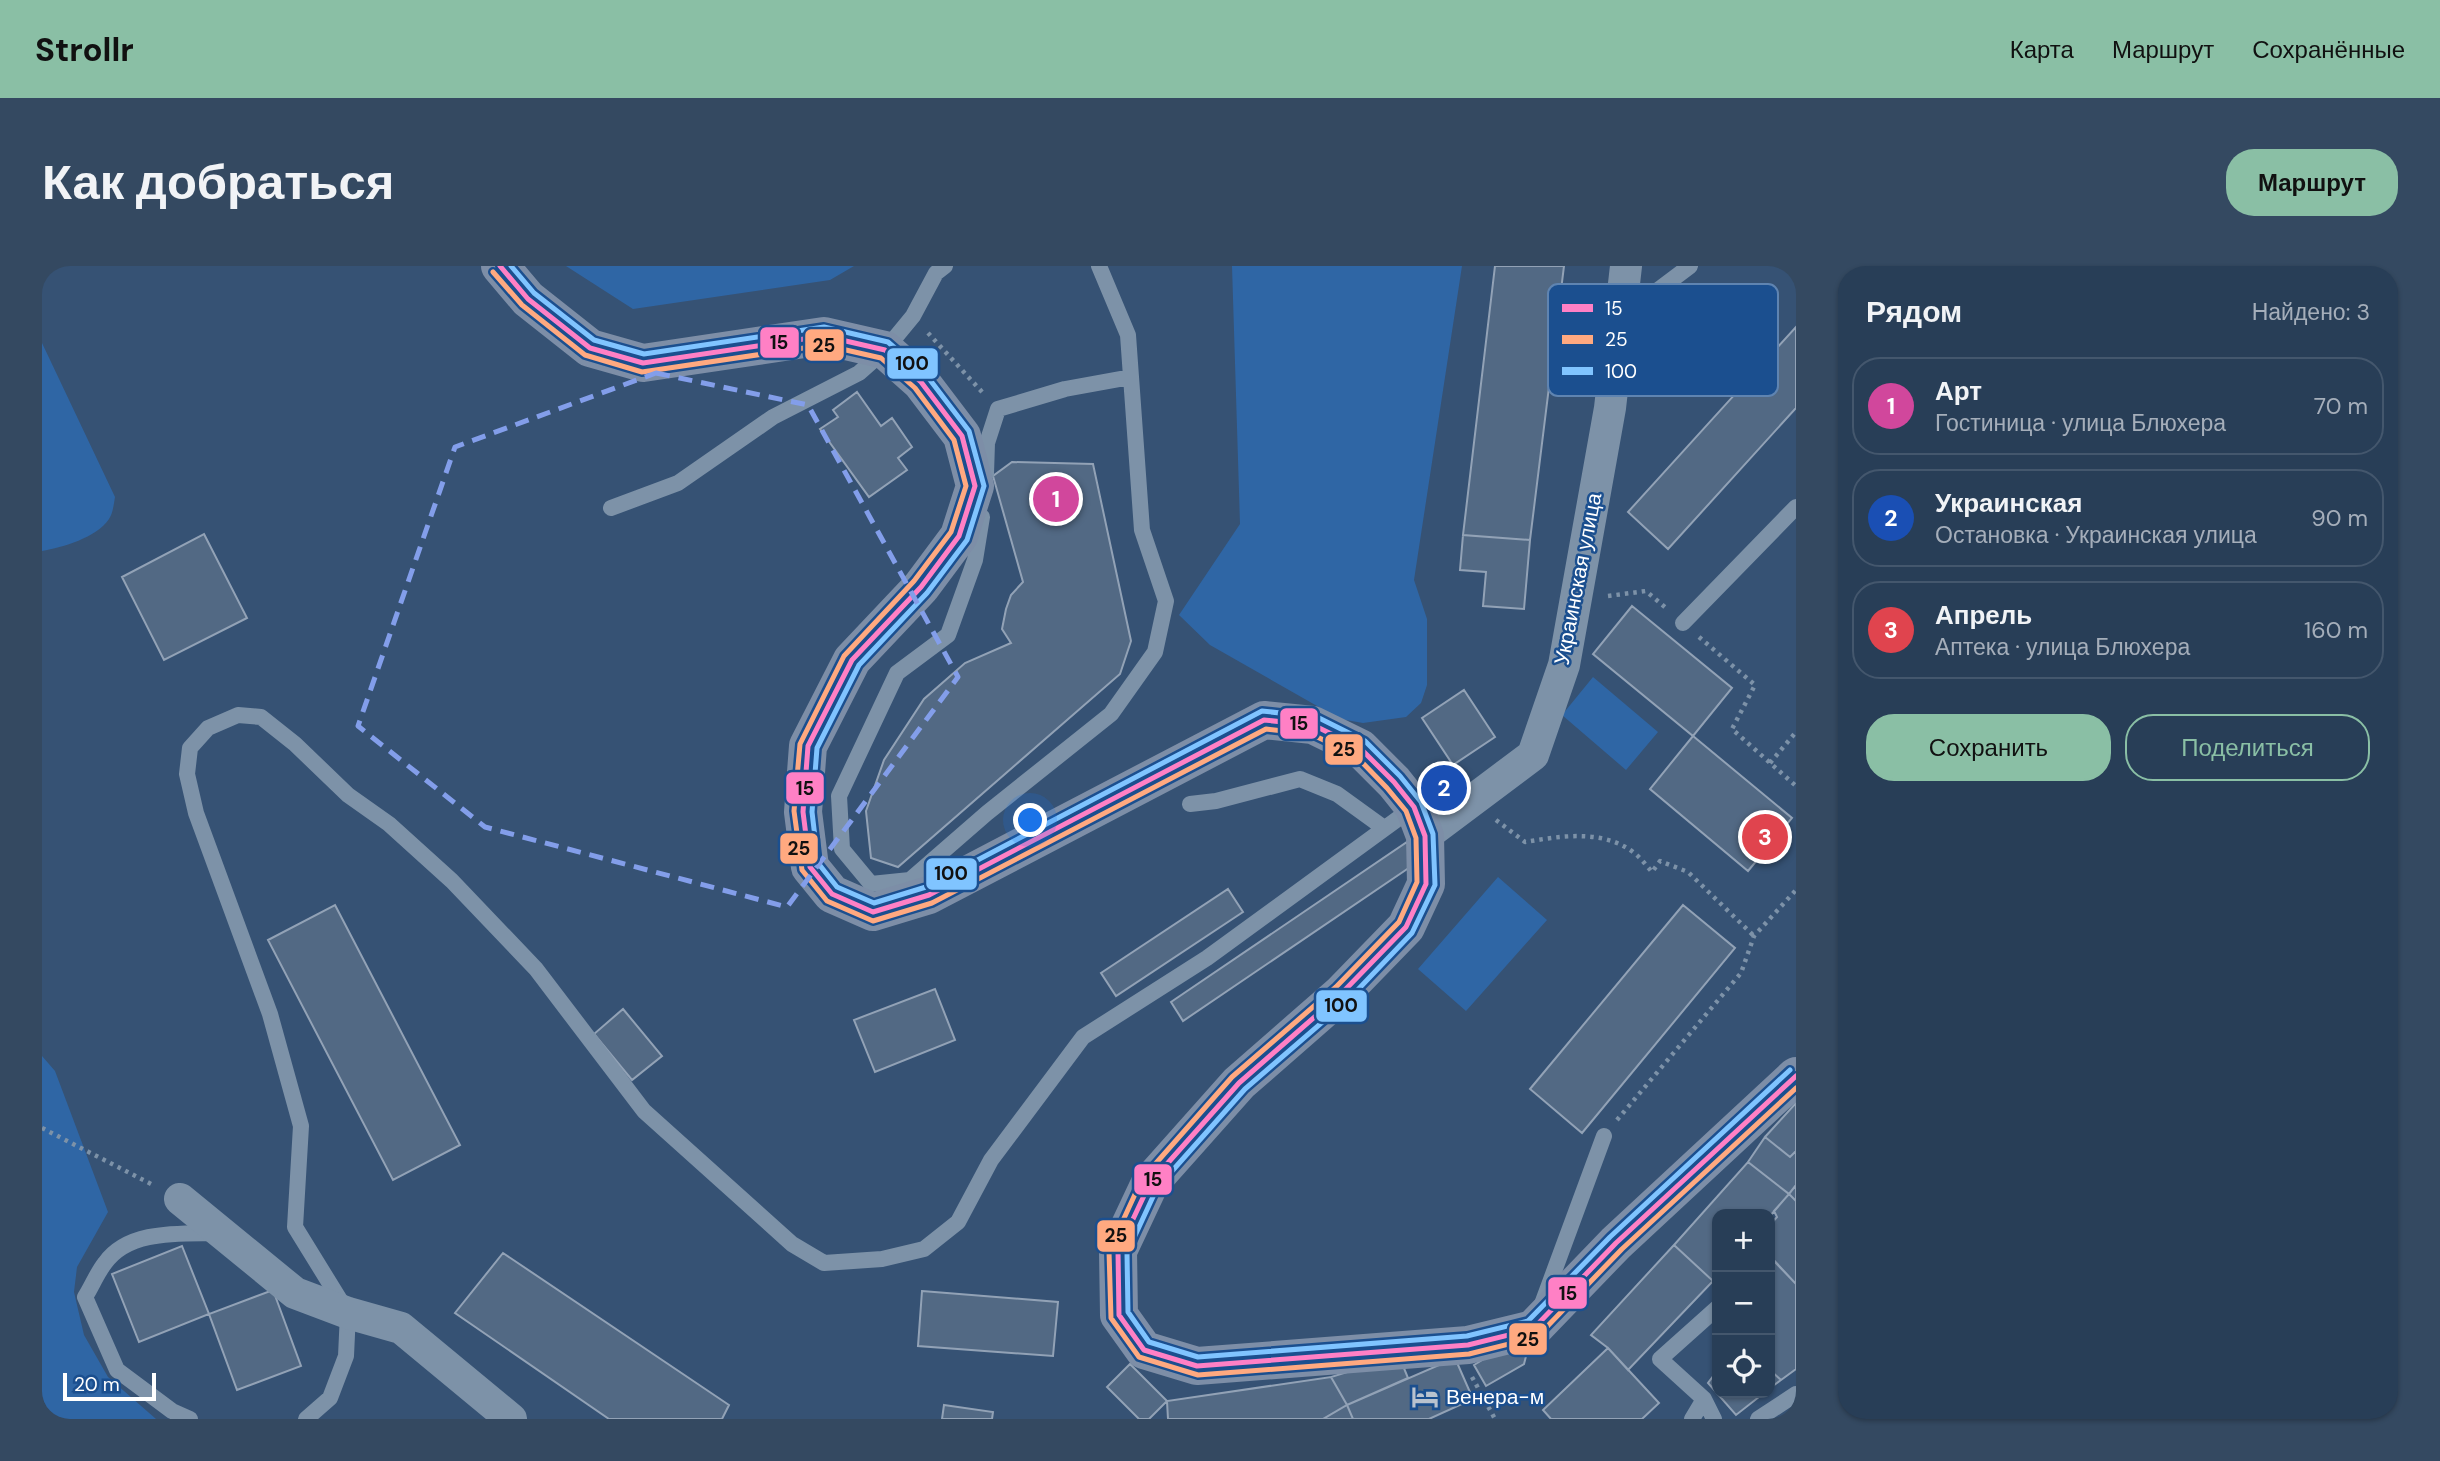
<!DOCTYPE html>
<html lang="ru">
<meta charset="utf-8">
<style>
:root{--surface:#283e57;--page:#344961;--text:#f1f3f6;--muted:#a5aeba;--line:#44576d;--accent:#8abfa5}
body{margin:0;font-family:"DM Sans",sans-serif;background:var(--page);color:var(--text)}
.controls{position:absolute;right:21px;bottom:21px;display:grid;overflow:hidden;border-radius:14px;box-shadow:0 2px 5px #0004}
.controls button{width:63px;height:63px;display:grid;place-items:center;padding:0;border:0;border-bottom:2px solid var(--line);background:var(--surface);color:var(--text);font:35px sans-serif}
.scale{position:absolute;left:21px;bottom:18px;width:93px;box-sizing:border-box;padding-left:7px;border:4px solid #fff;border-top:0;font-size:19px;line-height:24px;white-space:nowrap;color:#fff;-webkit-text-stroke:5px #1b4f8f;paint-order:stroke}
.you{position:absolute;left:989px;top:555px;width:24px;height:24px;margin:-18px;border:5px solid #fff;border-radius:50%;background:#1a73e8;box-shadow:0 0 0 10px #1a73e833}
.badge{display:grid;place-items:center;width:46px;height:46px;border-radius:50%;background:var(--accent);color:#fff;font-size:23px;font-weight:700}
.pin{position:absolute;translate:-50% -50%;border:4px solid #fff;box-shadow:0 2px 7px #0006}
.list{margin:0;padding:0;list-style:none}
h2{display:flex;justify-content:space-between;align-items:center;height:91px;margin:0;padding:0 28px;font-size:30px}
h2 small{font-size:23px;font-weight:400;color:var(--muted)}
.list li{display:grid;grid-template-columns:46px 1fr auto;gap:21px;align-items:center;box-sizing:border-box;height:98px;margin:0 14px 14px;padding:0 14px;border:2px solid var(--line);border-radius:28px}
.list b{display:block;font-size:26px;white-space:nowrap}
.list p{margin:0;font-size:23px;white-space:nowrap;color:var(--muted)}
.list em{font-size:23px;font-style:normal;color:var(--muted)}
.actions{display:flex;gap:14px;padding:21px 28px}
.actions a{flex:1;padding:16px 0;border:2px solid var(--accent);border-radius:28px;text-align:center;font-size:24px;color:var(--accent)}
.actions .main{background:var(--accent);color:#111}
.icon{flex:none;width:38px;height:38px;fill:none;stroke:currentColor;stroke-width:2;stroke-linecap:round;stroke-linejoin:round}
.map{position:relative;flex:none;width:1754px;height:1153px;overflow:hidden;border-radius:28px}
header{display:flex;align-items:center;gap:42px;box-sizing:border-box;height:98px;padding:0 35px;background:var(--accent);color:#111}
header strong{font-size:33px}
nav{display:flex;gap:38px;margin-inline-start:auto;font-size:24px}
.intro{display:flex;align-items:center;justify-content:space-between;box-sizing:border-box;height:168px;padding:0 42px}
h1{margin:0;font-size:49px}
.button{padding:18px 32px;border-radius:28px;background:var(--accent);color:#111;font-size:24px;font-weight:700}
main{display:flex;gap:42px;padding:0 42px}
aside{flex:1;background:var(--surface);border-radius:28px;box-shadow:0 2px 5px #0004}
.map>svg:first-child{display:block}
</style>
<header>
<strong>Strollr</strong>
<nav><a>Карта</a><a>Маршрут</a><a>Сохранённые</a></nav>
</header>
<div class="intro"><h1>Как добраться</h1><a class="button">Маршрут</a></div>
<main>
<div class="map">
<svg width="1754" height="1153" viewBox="0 0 1754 1153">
<rect width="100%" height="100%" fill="#365274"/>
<path fill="#2f66a5" d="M524 0H812L788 14 591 43Z
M1190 0H1420L1372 314 1385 353V419L1379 437 1364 451 1321 457 1298 453 1168 379 1137 349 1198 258Z
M0 77 73 231C72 237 71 247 67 253 54 272 21 281 0 285Z
M1551 411 1616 466 1584 504 1520 449Z
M1456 611 1505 654 1424 745 1376 703Z
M0 790 13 805 66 946 35 1001 32 1026 42 1069 66 1111 114 1153H0Z"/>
<path fill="#526984" stroke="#92a2b6" stroke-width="2" d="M1453 0H1522L1488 274 1421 269Z
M1754 61V142L1626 283 1586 246Z
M815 126 839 160 850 152 870 181 856 192 865 204 827 231 778 163 796 151 791 144Z
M970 196 1051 198 1089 375 1078 408 856 601 829 592 824 545 842 494 882 433 923 397 969 377 960 363 964 343 969 329 981 316 951 210Z
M162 268 205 352 122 394 80 311Z
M1421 269 1488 274 1482 343 1441 340 1444 306 1418 304Z
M1590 340 1690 422 1651 470 1551 388Z
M1422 424 1453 471 1411 499 1380 452Z
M1651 470 1750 552 1706 605 1608 523Z
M1365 576 1377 595 1141 755 1129 736Z
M1186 623 1201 646 1074 730 1059 707Z
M293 639 418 879 351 914 226 674Z
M1641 639 1693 682 1540 867 1488 823Z
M893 723 913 774 833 806 812 754Z
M581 743 620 790 590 814 552 768Z
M1754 837V885L1748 891 1723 871Z
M1723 871 1748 891 1754 885V919L1747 928 1706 896Z
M1706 896 1747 928 1728 950 1675 948V1010L1671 1015 1632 979Z
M1754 919V935L1747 928Z
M1747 928 1754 935V1018L1728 990V959L1735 951 1732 945Z
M1632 979 1671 1015 1586 1104 1566 1082 1549 1069Z
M140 980 167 1048 97 1076 70 1008Z
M461 987 687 1139 680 1153H567L413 1047Z
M1731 994 1754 1018V1103L1739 1114 1728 1104V998Z
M231 1024 259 1100 195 1124 167 1048Z
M880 1025 1016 1036 1011 1090 876 1080Z
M1491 1063 1482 1098 1444 1120 1432 1099Z
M1566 1082 1617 1137 1600 1153H1509L1501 1144Z
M1357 1090 1366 1112 1305 1139 1289 1111Z
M1413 1092 1431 1133 1387 1153H1311L1305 1139Z
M1088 1098 1125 1135 1107 1153H1097L1065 1121Z
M1728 1104 1739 1114 1728 1122Z
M1675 1105V1127H1722L1694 1149 1666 1117Z
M1289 1111 1305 1139 1281 1153H1126L1125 1135Z
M902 1139 951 1146 950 1153H900Z
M1305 1139 1311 1153H1281Z"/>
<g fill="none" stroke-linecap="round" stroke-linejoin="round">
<path stroke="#7d92a8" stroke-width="4.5" stroke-dasharray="3.5 5" stroke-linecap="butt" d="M886 67 941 127
M1566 330 1604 325 1624 342
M1657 371 1713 419 1690 463 1754 520
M1728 497 1754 466
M1454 554 1483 576C1519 570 1560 563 1591 586 1598 591 1604 599 1610 606L1618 595 1646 606 1712 670
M1575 854 1699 707 1712 670 1754 624
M0 862 111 919
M1430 1111 1453 1153"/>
<path stroke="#7d92a8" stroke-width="16" d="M1579 52 1648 0
M944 208 945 177 956 143 1023 123 1089 111
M569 242 636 217 731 151 817 107 843 84 871 50 894 7 903 0
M940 251 933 294 906 369 855 407 797 530 800 583 829 618 868 614 945 547 1069 448 1113 386 1124 335 1100 264 1086 69 1057 0
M1641 357 1754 241
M1148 538 1174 535 1258 513 1295 528 1342 562
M1500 1038 1562 870
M148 1153 130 1145 75 1104 43 1031C50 1020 55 1007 63 997 87 963 139 968 177 967
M264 1153 288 1132 304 1090 306 1047 253 961 259 860 228 748 154 547 145 508 148 482 166 462 196 449 219 451 253 478 306 529 347 558 410 615 494 703 602 845 750 978 782 997 840 993 882 983 916 956 949 894 1041 771 1165 692 1372 541
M1650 1153 1662 1133
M1672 1153 1662 1133 1618 1093 1675 1042
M1716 1153 1754 1128"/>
<path stroke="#7d92a8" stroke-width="32" d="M1383 570 1491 489 1522 399 1568 142 1584 0
M138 933 253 1027 306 1047 359 1062 469 1153"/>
<path stroke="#7d8ea7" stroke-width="38" d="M458 0 486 33 548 82 601 97 782 70 843 84 879 116 920 170 933 220 917 270 879 321 810 394 766 480 761 546 768 601 790 628 831 646 887 629 1222 454 1271 459 1318 482 1352 516 1372 541 1383 570 1384 618 1364 661 1300 727 1197 817 1108 917 1076 985 1077 1049 1102 1084 1155 1100 1426 1079 1491 1063 1574 977 1754 810"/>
<defs>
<path id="bus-1" d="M458 0 486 33 548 82 601 97 782 70 843 84 879 116 920 170 933 220 917 270 879 321 810 394 766 480 761 546 768 601 790 628 831 646 887 629 1222 454 1271 459 1318 482 1352 516 1372 541 1383 570 1384 618 1364 661 1300 727 1197 817 1108 917 1076 985 1077 1049 1102 1084 1155 1100 1426 1079 1491 1063 1574 977 1754 810"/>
<path id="bus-2" d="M451 6 480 39 543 89 600 106 782 79 839 92 873 122 912 174 924 220 909 266 872 315 802 390 758 478 752 545 760 604 785 635 831 655 890 637 1224 463 1269 468 1313 489 1345 522 1364 545 1374 572 1375 616 1357 656 1294 721 1190 811 1100 913 1067 985 1069 1052 1097 1091 1156 1109 1427 1088 1495 1071 1580 983 1754 822"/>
<path id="bus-3" d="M469 0 492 27 552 74 602 88 782 61 846 76 885 110 927 165 942 220 925 274 885 327 817 399 775 482 770 546 776 597 795 621 832 637 884 621 1220 445 1275 451 1323 475 1358 510 1379 536 1391 568 1393 619 1370 667 1306 734 1203 823 1115 922 1085 987 1086 1046 1107 1076 1156 1091 1425 1070 1486 1055 1568 971 1748 804"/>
</defs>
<use href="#bus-1" stroke="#1b4f8f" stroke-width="10"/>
<use href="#bus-2" stroke="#1b4f8f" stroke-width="10"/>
<use href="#bus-3" stroke="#1b4f8f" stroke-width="10"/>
<use href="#bus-1" stroke="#ff80c5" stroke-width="5"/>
<use href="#bus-2" stroke="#ffa980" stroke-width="5"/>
<use href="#bus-3" stroke="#80c4ff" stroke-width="5"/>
</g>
<path fill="none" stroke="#839eea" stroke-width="5" stroke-dasharray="14 9" stroke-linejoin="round" d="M614 107 766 139 916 411 745 641 443 561 316 460 413 181Z"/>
<defs>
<symbol id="hotel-bare" viewBox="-9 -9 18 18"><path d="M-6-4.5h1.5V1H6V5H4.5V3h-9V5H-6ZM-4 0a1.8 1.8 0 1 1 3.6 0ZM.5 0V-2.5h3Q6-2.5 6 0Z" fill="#b9c2ce" stroke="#1b4f8f" stroke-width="2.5" paint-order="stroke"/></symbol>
</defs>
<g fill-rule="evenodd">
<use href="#hotel-bare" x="1364" y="1112" width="38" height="38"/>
</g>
<g text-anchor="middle" stroke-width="5" stroke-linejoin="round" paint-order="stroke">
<g font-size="21" fill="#fff" stroke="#1b4f8f">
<text transform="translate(1536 313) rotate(-79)" y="7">Украинская улица</text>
</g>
<g font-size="21" fill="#fff" stroke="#1b4f8f" text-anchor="start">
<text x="1404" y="1138">Венера-м</text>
</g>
</g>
<rect x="1506" y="18" width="230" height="112" rx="10" fill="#1b4f8f" stroke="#5f84b1" stroke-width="2"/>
<rect x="1520" y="38" width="31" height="8" fill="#ff80c5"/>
<rect x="1520" y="69" width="31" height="9" fill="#ffa980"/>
<rect x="1520" y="101" width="31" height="8" fill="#80c4ff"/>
<g font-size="19" fill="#fff">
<text x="1563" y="49">15</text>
<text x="1563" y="80">25</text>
<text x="1563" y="112">100</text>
</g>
<g stroke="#1b4f8f" stroke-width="2.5">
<rect x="717" y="60" width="41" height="33" rx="7" fill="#ff80c5"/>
<rect x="762" y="62" width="41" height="34" rx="7" fill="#ffa980"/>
<rect x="844" y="81" width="53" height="33" rx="7" fill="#80c4ff"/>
<rect x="1237" y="441" width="40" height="33" rx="7" fill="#ff80c5"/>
<rect x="1282" y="467" width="40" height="33" rx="7" fill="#ffa980"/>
<rect x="743" y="505" width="40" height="34" rx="7" fill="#ff80c5"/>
<rect x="737" y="566" width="40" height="33" rx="7" fill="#ffa980"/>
<rect x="883" y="591" width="53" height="34" rx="7" fill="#80c4ff"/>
<rect x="1273" y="723" width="53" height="34" rx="7" fill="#80c4ff"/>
<rect x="1091" y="897" width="40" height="33" rx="7" fill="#ff80c5"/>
<rect x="1054" y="953" width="40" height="34" rx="7" fill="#ffa980"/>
<rect x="1505" y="1010" width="41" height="34" rx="7" fill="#ff80c5"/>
<rect x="1466" y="1056" width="40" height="34" rx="7" fill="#ffa980"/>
</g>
<g font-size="19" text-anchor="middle" font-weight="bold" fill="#111">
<text x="737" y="83">15</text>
<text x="782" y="86">25</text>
<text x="870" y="104">100</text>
<text x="1257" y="464">15</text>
<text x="1302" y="490">25</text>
<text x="763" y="529">15</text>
<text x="757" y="589">25</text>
<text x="909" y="614">100</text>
<text x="1299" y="746">100</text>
<text x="1111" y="920">15</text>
<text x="1074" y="976">25</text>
<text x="1526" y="1034">15</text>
<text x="1486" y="1080">25</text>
</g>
</svg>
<div class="controls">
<button>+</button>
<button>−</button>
<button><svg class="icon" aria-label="locate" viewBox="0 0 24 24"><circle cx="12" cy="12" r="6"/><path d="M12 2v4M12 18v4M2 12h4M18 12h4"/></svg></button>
</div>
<div class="scale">20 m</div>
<div class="you"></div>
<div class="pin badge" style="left:1014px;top:233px;background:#d1479c">1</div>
<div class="pin badge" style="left:1402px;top:522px;background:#1a4fb4">2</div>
<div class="pin badge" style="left:1723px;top:571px;background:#e0444e">3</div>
</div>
<aside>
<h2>Рядом<small>Найдено: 3</small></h2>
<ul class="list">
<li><span class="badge" style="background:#d1479c">1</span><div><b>Арт</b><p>Гостиница · улица Блюхера</p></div><em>70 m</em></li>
<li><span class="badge" style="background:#1a4fb4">2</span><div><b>Украинская</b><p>Остановка · Украинская улица</p></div><em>90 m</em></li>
<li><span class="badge" style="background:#e0444e">3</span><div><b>Апрель</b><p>Аптека · улица Блюхера</p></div><em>160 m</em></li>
</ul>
<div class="actions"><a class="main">Сохранить</a><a>Поделиться</a></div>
</aside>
</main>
